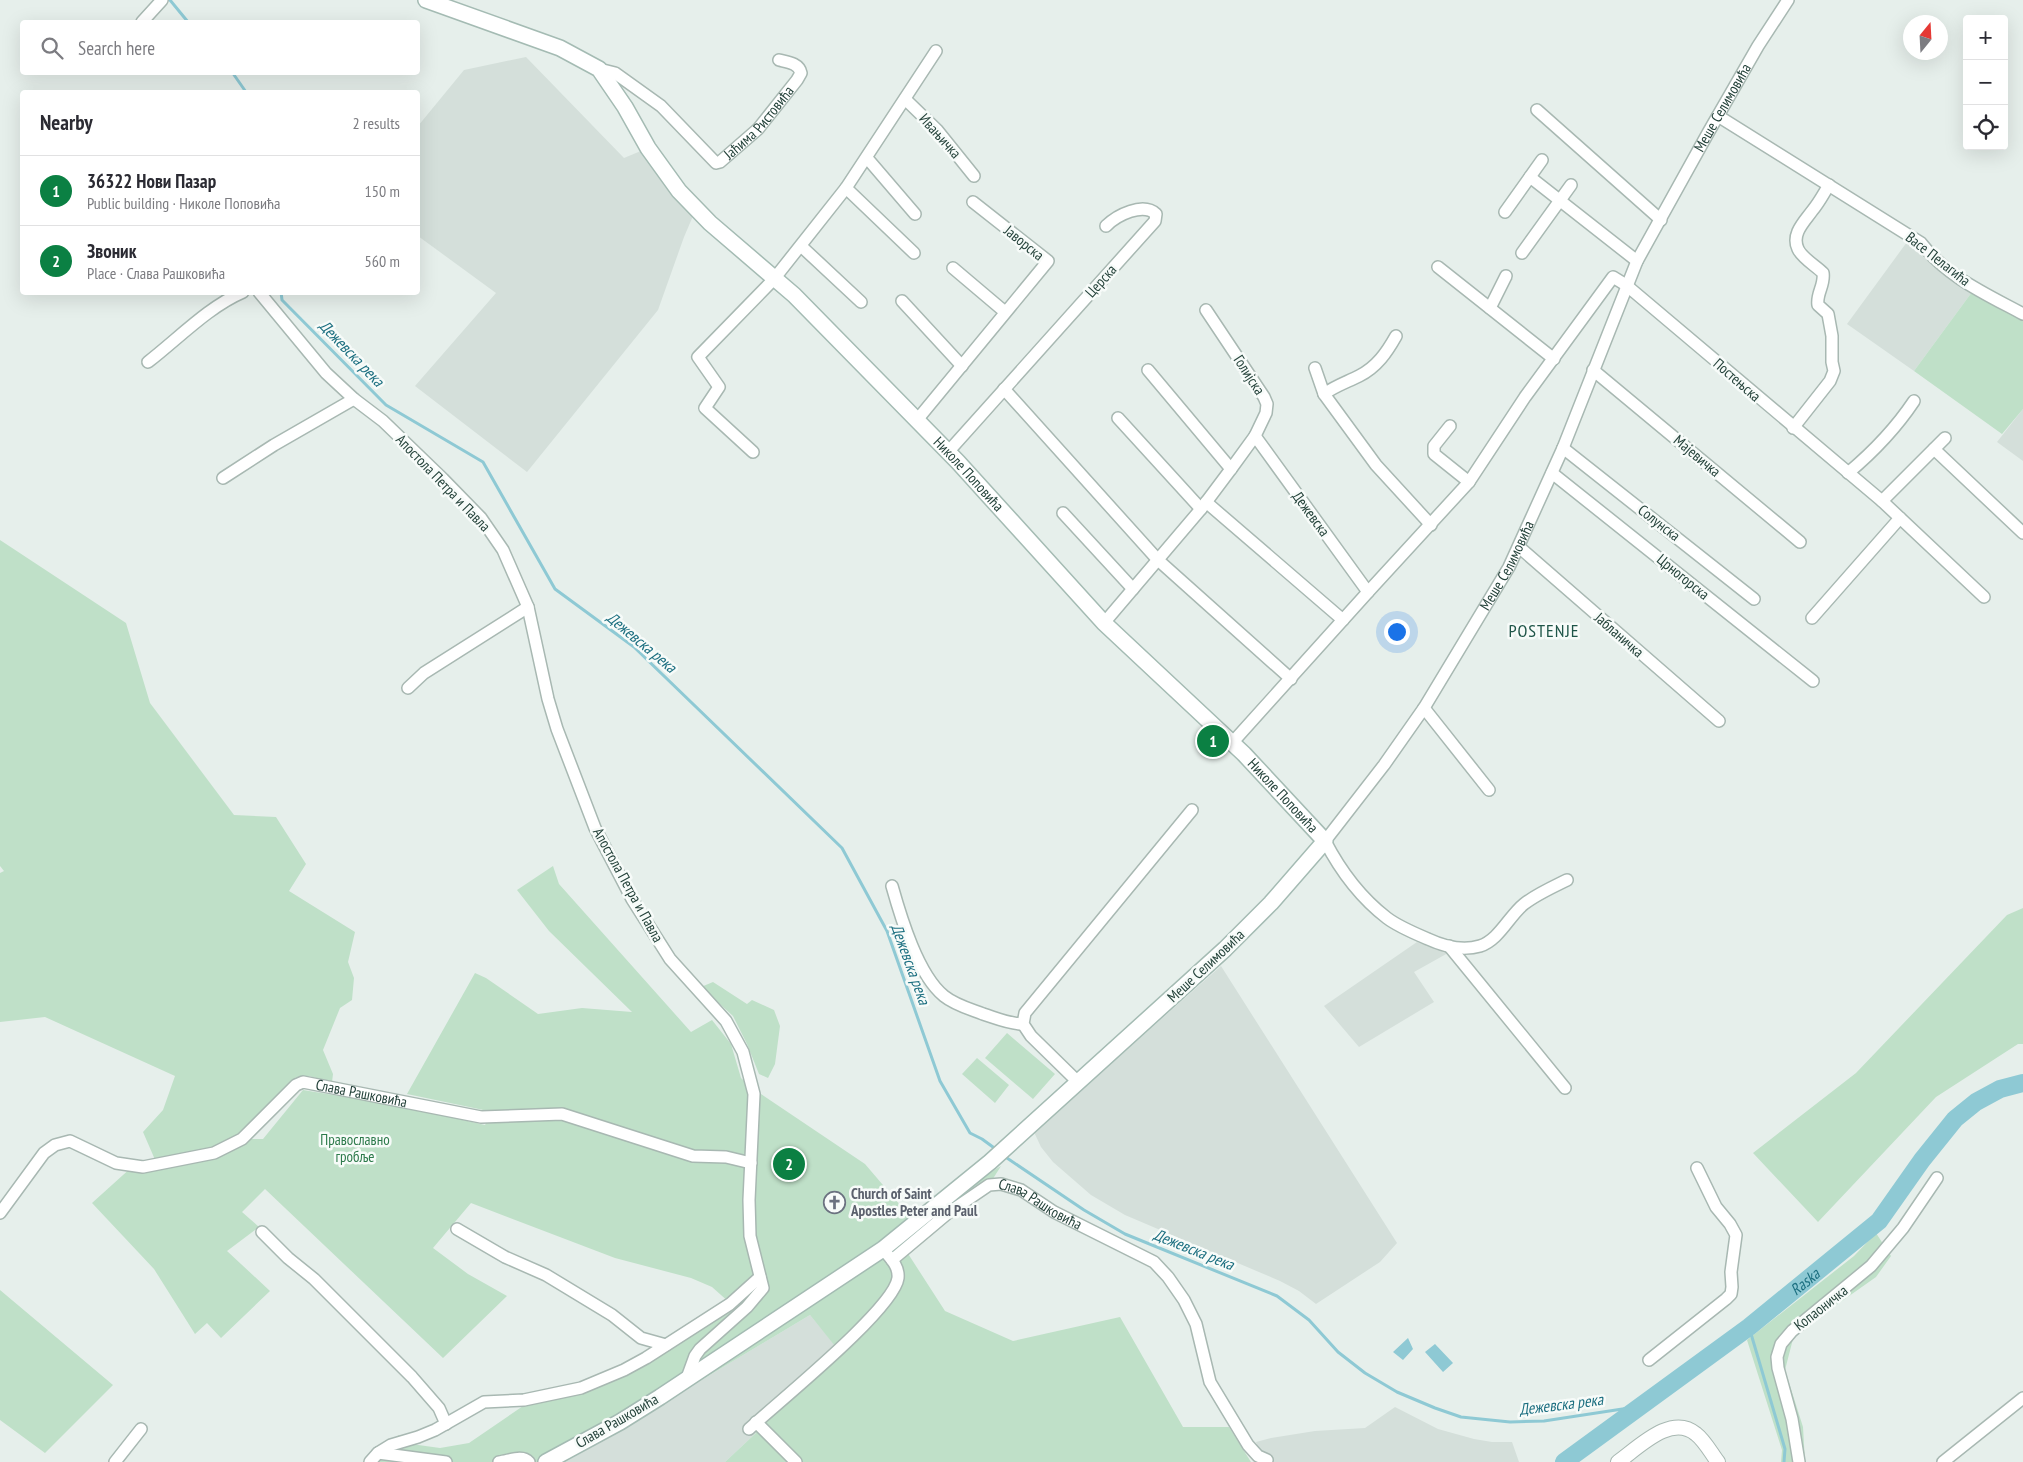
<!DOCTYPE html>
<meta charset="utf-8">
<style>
:root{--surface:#fff;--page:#f7f7f7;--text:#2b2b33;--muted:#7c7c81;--line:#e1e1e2;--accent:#0b8043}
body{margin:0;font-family:"PT Sans Narrow",sans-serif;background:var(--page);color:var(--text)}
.controls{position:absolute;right:15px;top:15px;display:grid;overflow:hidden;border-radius:5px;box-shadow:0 5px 20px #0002}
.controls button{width:45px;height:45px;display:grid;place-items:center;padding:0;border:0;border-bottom:1px solid var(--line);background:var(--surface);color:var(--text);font:25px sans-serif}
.compass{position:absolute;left:1903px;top:15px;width:45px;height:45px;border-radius:50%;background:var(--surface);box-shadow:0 5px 20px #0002;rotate:18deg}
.you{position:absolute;left:1396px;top:631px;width:18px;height:18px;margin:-12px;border:4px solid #fff;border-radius:50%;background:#1a73e8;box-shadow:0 0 0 8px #1a73e833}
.badge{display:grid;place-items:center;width:32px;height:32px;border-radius:50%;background:var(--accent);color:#fff;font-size:16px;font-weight:700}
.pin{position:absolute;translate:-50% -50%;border:2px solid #fff;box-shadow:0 1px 5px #0006}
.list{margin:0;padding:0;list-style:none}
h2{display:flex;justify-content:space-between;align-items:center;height:65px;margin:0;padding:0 20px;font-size:21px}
h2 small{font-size:16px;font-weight:400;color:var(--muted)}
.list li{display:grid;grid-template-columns:32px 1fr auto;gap:15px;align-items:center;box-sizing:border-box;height:70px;padding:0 20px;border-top:1px solid var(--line)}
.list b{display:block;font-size:19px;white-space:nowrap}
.list p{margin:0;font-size:16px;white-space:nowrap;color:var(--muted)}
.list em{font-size:16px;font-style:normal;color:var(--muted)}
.icon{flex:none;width:28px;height:28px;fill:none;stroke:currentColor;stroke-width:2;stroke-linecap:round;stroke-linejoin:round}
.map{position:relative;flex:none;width:2023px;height:1462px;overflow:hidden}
.search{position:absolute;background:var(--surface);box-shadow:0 5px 20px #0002;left:20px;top:20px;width:400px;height:55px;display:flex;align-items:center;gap:12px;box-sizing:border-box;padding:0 18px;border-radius:5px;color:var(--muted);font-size:19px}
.panel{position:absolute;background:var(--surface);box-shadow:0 5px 20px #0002;left:20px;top:90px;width:400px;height:205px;border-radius:5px}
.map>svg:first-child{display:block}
</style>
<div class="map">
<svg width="2023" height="1462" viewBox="0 0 2023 1462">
<rect width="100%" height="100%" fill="#e6efeb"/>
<path fill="#d4dfda" d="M526 57 624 158 648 148 696 209 684 237 658 310 527 472 415 386 496 293 418 236V126L464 70Z
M1907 242 1932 265 1972 292 1914 371 1847 324Z
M2023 409V461L1997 442Z
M1417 942 1448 953 1414 972 1434 1002 1359 1047 1324 1006Z
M1221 966 1397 1243 1380 1262 1316 1304 1299 1291 1280 1281 1125 1215 1091 1195 1053 1162 1041 1147 1034 1132Z
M810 1315 835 1345 748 1424 756 1433 725 1462H565Z
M1395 1407 1438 1429 1474 1439 1492 1442H1512L1519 1462H1262L1256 1442 1271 1438 1315 1431 1365 1428Z"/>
<path fill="#bfe0c8" d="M1972 292 2023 318V409L2002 434 1914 371Z
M0 540 126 623 150 703 234 815 276 817 306 864 289 891 355 932 348 962 354 978 352 1000 340 1008 323 1050 333 1074 332 1082 309 1076 296 1077 240 1136 216 1148 156 1162 143 1132 163 1110 175 1076 45 1017 0 1022V873L4 871 0 866Z
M553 866 559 884 691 1032 712 1020 731 1044 741 1078 752 1088 865 1164 912 1219 1001 1166 989 1185 905 1249 945 1311 1013 1341 1120 1317 1183 1427H1229L1251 1462H725L756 1433 748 1424 835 1346 810 1315 565 1462H365L399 1435 404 1443 440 1448 469 1443 526 1404 588 1386 730 1303 712 1287 691 1278 615 1258 471 1203 433 1248 468 1274 507 1296 443 1358 265 1189 242 1212 259 1227 227 1251 270 1291 221 1338 207 1323 195 1334 154 1269 92 1203 133 1166 158 1165 242 1139H263L303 1090 406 1107 485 1125 493 1112 407 1094 475 973 486 978 538 1014 582 1008 632 1012 549 931 517 890Z
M2023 908V1044H2018L1936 1097 1818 1222 1753 1153 1856 1073 2007 915Z
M713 982 747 1004 752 1000 774 1010 780 1026 775 1064 768 1078 759 1074 747 1044 733 1016 701 987Z
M1007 1033 1055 1074 1033 1099 985 1058Z
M977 1058 1009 1085 995 1103 962 1074Z
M1876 1233 1891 1256 1876 1277 1794 1335 1785 1370 1803 1427 1805 1462H1781L1782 1450 1747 1340 1854 1256Z
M0 1290 113 1385 45 1453 0 1420Z"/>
<path fill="#8ec9d4" d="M1408 1338 1413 1349 1403 1360 1393 1352Z
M1435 1344 1453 1363 1443 1372 1425 1352Z"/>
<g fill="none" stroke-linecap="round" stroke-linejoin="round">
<path stroke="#8ec9d4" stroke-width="3" d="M170 0 188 22
M232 72 246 92
M281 292 282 300 386 405 483 462 555 589 634 647 842 848 887 931 940 1081 970 1133 982 1139 997 1150
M1004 1156 1084 1210 1125 1234 1277 1296 1309 1320 1338 1352 1365 1373 1397 1392 1435 1408 1461 1417 1510 1422 1544 1421 1642 1406
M1749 1327 1785 1449 1784 1462"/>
<path stroke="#8ec9d4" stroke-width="18" id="s1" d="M1564 1462 1749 1327 1879 1221 1922 1160 1955 1119 1976 1102 2000 1089 2023 1083"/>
<defs>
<g id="minor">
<path d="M142 22 162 0"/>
<path id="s2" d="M599 69 615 73 661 106 716 163 720 162 758 129 797 80 801 73C799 63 787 62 779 60"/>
<path d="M905 99 937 130 974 176"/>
<path d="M1537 110 1661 220"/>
<path d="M1718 116 1921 243C1947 277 1986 294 2023 314"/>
<path d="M867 158 915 214"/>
<path d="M1530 177 1637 261"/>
<path d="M846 188 914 253"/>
<path d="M1505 212 1542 160"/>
<path d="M801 246 861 302"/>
<path d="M1522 253 1571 185"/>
<path d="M1438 267 1554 359"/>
<path d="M953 268 1005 312"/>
<path d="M259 292 326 373 354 399 383 421 443 479 481 518 503 550 528 607 548 699 557 729 595 828 632 899 670 959 726 1021 743 1052 754 1094 749 1200 750 1236 763 1288 747 1307 700 1349 695 1356 687 1378"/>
<path d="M902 301 962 366"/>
<path d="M1490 308 1506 276"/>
<path d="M148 362C178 339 208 307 243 292"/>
<path d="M1315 368 1324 394 1376 465 1431 525"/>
<path d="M1148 370 1231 469"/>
<path d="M1593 370 1800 542"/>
<path d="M1004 389 1158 560 1291 679"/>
<path d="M1324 394C1335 386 1347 382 1359 376 1377 367 1387 352 1396 336"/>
<path d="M1118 418 1201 509"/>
<path d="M917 420 1048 261 973 202"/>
<path d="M1450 426 1434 446V454L1469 482"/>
<path d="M1793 428 1830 381 1834 371 1832 362V336L1828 314 1818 305C1816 294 1825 285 1823 273 1816 266 1802 258 1798 249 1791 234 1804 222 1812 211 1819 203 1824 193 1829 185"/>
<path d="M1563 448 1754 599"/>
<path d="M1934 449 2023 533"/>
<path d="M753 452 705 408 719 387 698 357 774 279 846 188 936 51"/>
<path d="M948 452 1155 221 1156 214C1143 202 1117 215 1106 226"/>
<path d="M1552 473 1813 681"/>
<path d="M1848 473C1873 452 1896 428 1914 401"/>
<path d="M223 478 274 445 354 399"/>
<path d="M1882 501 1945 438"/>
<path d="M1206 502 1343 620"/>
<path d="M1063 513 1133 589"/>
<path d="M1519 547 1719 721"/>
<path d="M1368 592 1469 482 1525 397 1613 277 1626 285 1882 501 1984 597"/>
<path d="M1812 618 1900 518"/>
<path d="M1104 623 1201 509 1231 469 1255 436 1266 413 1267 404 1264 397 1206 310"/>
<path d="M408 688 424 673 528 607"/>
<path d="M1424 708 1489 790"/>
<path d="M1232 743 1368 592 1255 436"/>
<path id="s3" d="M1567 880C1553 887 1537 894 1524 904 1509 916 1499 940 1480 946 1463 951 1443 946 1428 939 1414 933 1399 927 1387 918 1361 898 1340 870 1325 841L1384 765 1424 708 1509 567 1563 448 1637 261 1708 133 1758 46 1788 0"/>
<path d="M892 886C901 918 918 975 944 996 955 1005 970 1009 983 1014 996 1018 1009 1024 1023 1024"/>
<path d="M1449 946 1565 1088"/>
<path d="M1078 1082 1031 1036 1023 1024 1025 1013 1192 810"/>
<path id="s4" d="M0 1213 44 1153 55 1145 70 1141 116 1163 143 1167 214 1153 242 1139 296 1085 303 1082 481 1117 562 1114 693 1156 726 1157 751 1163"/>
<path d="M457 1229 505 1257 546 1275 612 1315 641 1338 666 1345"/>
<path d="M262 1232 288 1258 314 1279 412 1377 439 1408 446 1424"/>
<path id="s5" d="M892 1260 948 1213 989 1185 1001 1184 1021 1190 1054 1212 1154 1262 1168 1277 1184 1300 1196 1324 1210 1382 1248 1445 1258 1456 1267 1460"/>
<path d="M1649 1360 1726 1299 1731 1294 1732 1287 1731 1272 1736 1235 1730 1224 1716 1207 1697 1168"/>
<path d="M756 1422 796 1462"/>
<path d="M749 1429C777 1403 894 1309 898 1278 899 1268 893 1261 887 1254"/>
<path d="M378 1453 446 1462"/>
<path d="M115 1462 141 1429"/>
<path d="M370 1462 378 1453 391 1445 418 1437 435 1430 484 1402 524 1400 581 1388 624 1370 646 1358 730 1304 760 1277"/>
<path d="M499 1462C509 1461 522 1454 529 1462"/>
<path d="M1799 1462 1792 1419 1778 1368 1777 1357 1781 1344 1792 1331 1871 1266 1903 1228 1937 1178"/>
<path d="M1943 1462 2023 1398"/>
</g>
<path id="tertiary" d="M1618 1462C1638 1448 1671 1413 1696 1434 1705 1441 1711 1453 1718 1462"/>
<g id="secondary">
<path id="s6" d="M426 0 560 48 599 69 625 107 648 148 679 191 710 223 794 295 958 462 1104 623 1244 754 1325 841 1271 903 1225 949 990 1162 883 1249 660 1397 620 1422 546 1462"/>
</g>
</defs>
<use href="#minor" stroke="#a8b8b2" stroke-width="14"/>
<use href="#tertiary" stroke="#a8b8b2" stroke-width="16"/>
<use href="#secondary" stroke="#a4bbb3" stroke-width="18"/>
<use href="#minor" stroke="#fff" stroke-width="11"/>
<use href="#tertiary" stroke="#fff" stroke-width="14"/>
<use href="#secondary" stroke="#fff" stroke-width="15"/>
</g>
<defs>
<symbol id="church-ring" viewBox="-11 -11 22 22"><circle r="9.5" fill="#f7fbf9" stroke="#6b7280" stroke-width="1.5"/><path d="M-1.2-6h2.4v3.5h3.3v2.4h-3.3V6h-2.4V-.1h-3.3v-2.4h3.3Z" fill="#6b7280"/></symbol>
</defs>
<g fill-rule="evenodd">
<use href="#church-ring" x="822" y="1190" width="25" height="25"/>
</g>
<g text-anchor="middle" stroke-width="5" stroke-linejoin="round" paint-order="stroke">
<g font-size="15" fill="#24423a" stroke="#f7fbf9">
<text dy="5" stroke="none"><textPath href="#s3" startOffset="1148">Меше Селимовића</textPath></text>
<text dy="5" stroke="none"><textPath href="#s2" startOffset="212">Јаћима Ристовића</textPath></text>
<text transform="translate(940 136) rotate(48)" y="5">Ивањичка</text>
<text transform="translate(1024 243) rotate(39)" y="5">Јаворска</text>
<text transform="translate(1938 259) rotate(38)" y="5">Васе Пелагића</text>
<text transform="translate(1101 281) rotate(-48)" y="5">Церска</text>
<text transform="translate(1249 375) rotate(57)" y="5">Голијска</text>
<text transform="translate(1737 380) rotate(41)" y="5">Постењска</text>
<text transform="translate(1697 456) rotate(40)" y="5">Мајевичка</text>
<text dy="5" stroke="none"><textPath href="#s6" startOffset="738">Николе Поповића</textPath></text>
<text transform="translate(443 483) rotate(46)" y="5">Апостола Петра и Павла</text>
<text transform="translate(1311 514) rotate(54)" y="5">Дежевска</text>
<text transform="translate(1659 523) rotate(38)" y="5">Солунска</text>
<text dy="5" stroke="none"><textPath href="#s3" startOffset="641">Меше Селимовића</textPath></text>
<text transform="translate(1683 577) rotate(39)" y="5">Црногорска</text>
<text transform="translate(1619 635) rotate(41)" y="5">Јабланичка</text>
<text dy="5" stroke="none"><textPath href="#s6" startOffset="1188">Николе Поповића</textPath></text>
<text transform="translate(628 885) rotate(61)" y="5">Апостола Петра и Павла</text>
<text transform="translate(1206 966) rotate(-43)" y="5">Меше Селимовића</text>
<text dy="5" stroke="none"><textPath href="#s4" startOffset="429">Слава Рашковића</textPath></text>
<text dy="5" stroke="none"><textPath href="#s5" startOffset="179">Слава Рашковића</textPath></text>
<text transform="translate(1821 1308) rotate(-38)" y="5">Копаоничка</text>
<text transform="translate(617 1421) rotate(-30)" y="5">Слава Рашковића</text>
</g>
<g font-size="15" fill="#2d7a4b" stroke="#f7fbf9">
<text x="355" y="1145">Православно<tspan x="355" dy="17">гробље</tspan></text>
</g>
<g font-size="15" font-weight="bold" fill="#5b616d" stroke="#f7fbf9" text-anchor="start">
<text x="851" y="1199">Church of Saint<tspan x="851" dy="17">Apostles Peter and Paul</tspan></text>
</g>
<g font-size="16" font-style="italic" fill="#1c6f80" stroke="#f7fbf9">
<text transform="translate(352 353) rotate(46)" y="6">Дежевска река</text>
<text transform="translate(642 642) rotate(40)" y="6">Дежевска река</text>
<text transform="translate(911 964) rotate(70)" y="6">Дежевска река</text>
<text transform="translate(1194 1249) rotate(22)" y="6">Дежевска река</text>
<text dy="6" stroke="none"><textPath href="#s1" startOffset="301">Raska</textPath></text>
<text transform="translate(1561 1404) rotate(-7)" y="6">Дежевска река</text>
</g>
<g font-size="18" letter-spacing="1" fill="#1f5548" stroke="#f7fbf9">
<text x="1544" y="637">POSTENJE</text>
</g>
</g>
</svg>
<div class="controls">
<button>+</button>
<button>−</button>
<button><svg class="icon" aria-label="locate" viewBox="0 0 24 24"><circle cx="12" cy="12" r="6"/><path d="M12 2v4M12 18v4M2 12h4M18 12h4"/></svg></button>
</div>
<svg class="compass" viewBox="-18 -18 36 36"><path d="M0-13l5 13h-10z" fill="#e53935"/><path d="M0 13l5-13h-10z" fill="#7c7c81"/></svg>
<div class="you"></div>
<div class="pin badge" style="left:1213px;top:741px">1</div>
<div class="pin badge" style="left:789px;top:1164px">2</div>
<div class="search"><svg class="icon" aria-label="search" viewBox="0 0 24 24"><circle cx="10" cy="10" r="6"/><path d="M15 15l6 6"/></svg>Search here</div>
<section class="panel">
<h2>Nearby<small>2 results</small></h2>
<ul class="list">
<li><span class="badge">1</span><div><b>36322 Нови Пазар</b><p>Public building · Николе Поповића</p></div><em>150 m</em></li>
<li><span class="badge">2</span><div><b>Звоник</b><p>Place · Слава Рашковића</p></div><em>560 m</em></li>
</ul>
</section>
</div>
